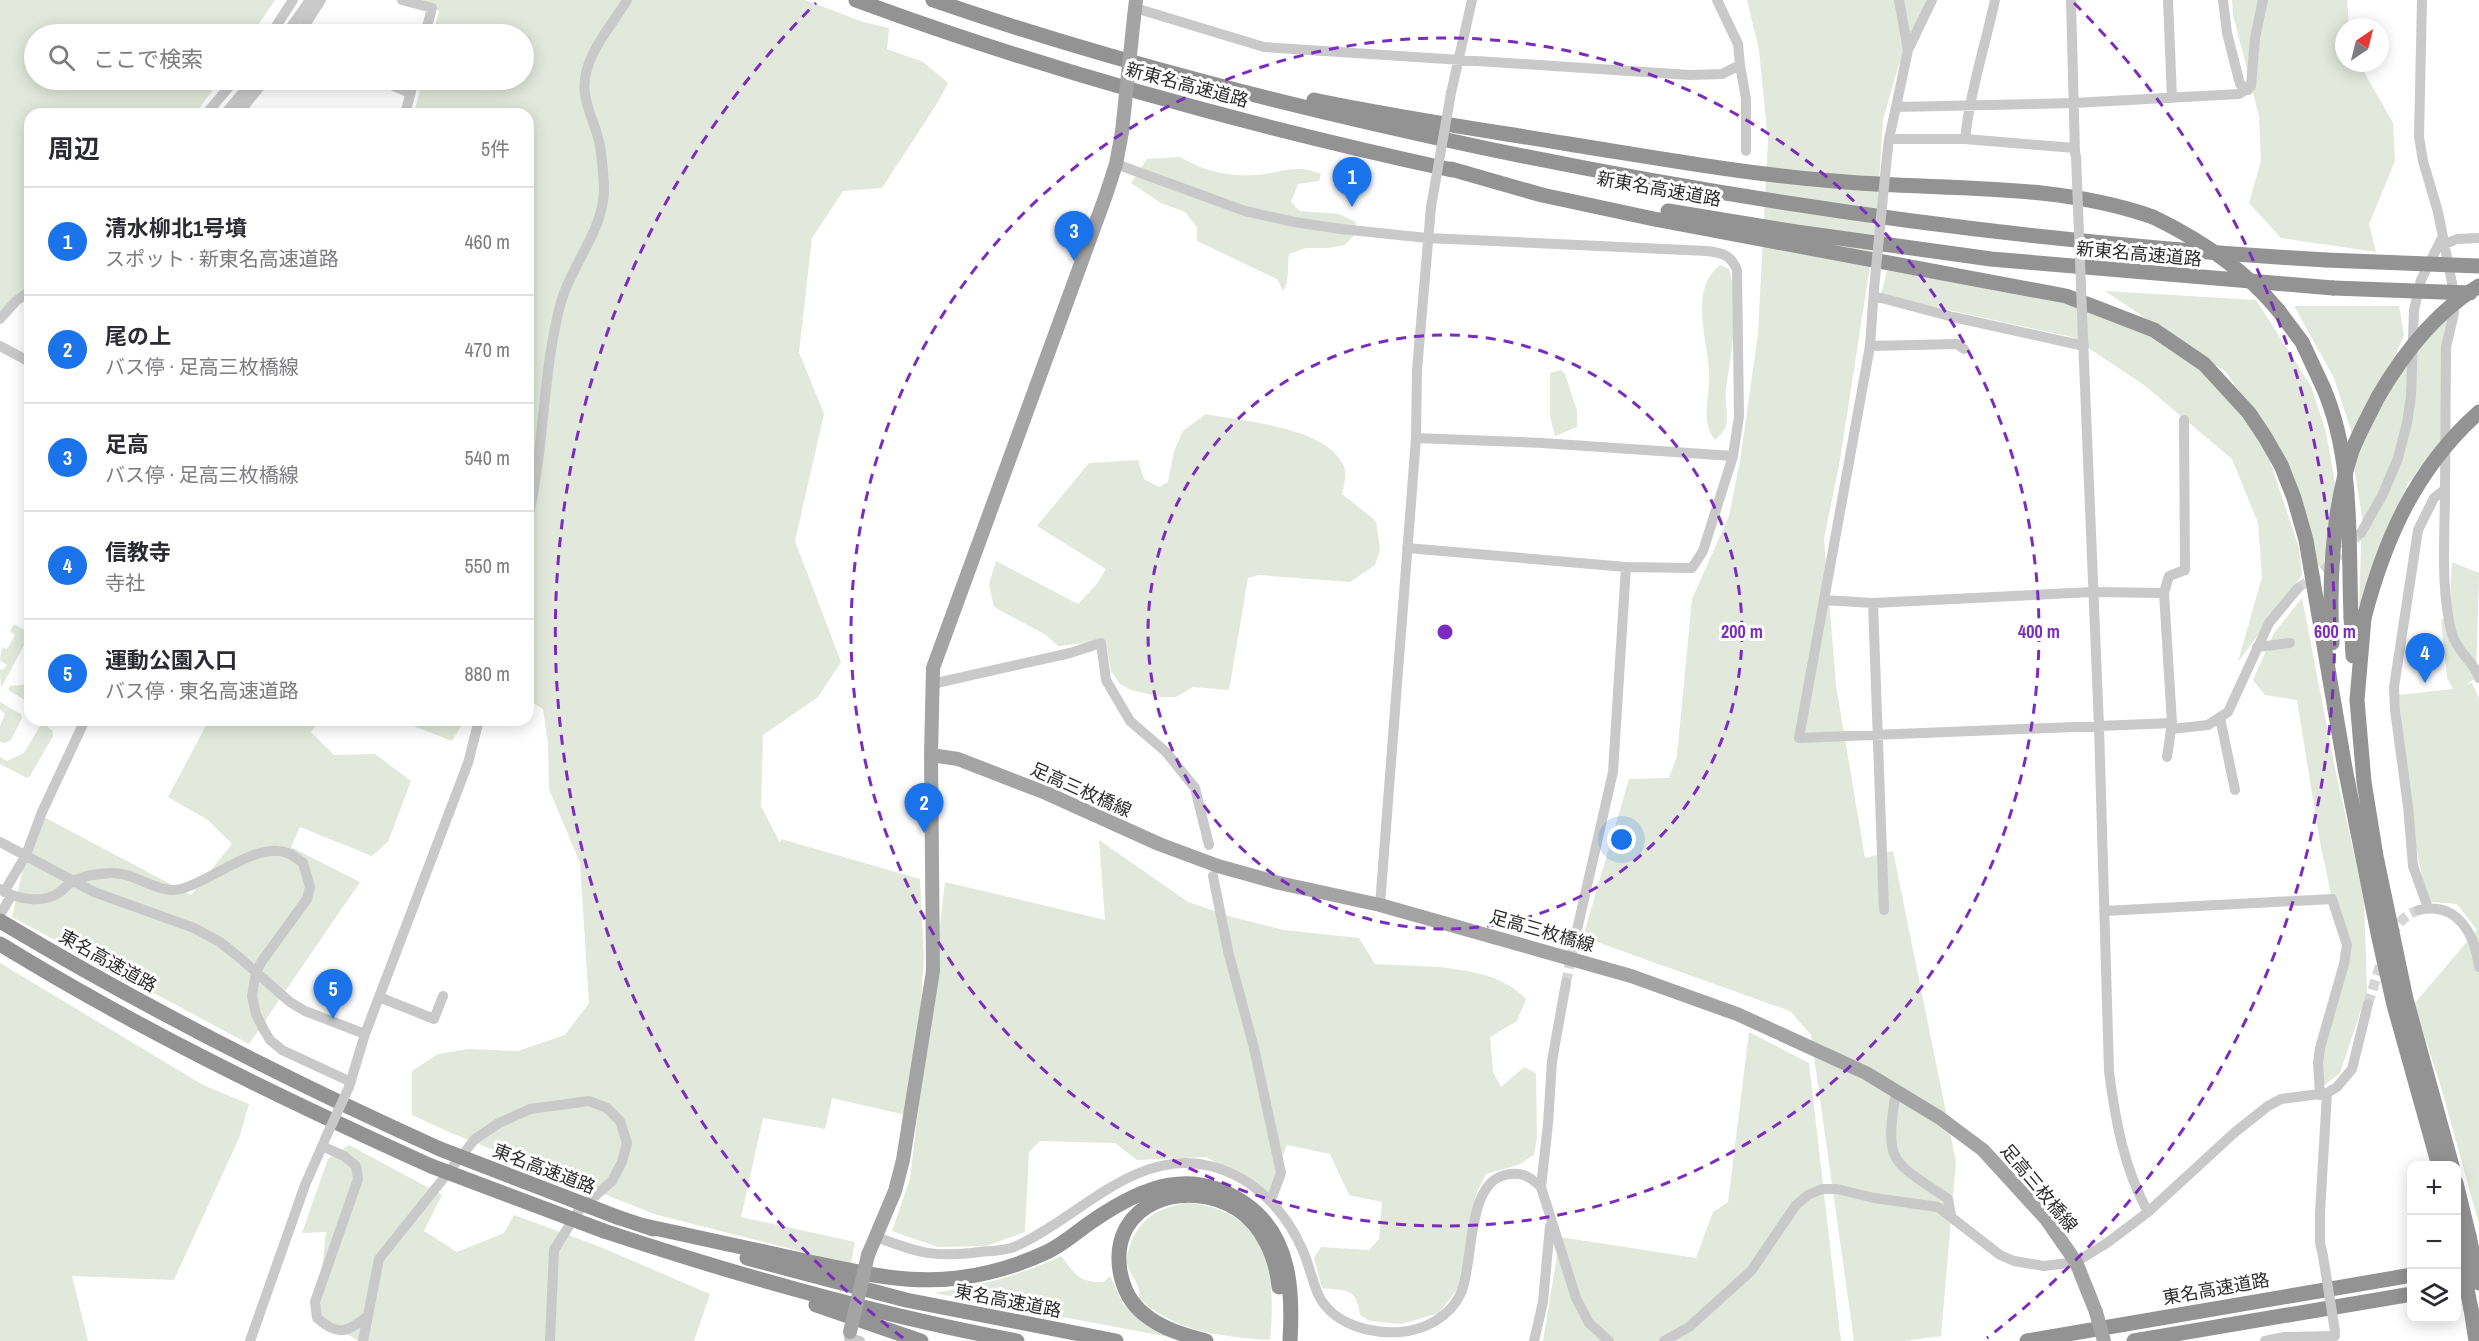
<!DOCTYPE html>
<html lang="ja">
<meta charset="utf-8">
<style>
:root{--surface:#fff;--page:#f2f2f3;--text:#2b2b33;--muted:#7c7c81;--line:#e1e1e2;--accent:#1a73e8}
body{margin:0;font-family:"Archivo Narrow","Noto Sans JP",sans-serif;background:var(--page);color:var(--text)}
.controls{position:absolute;right:18px;bottom:18px;display:grid;overflow:hidden;border-radius:12px;box-shadow:0 3px 15px #0003}
.controls button{width:54px;height:54px;display:grid;place-items:center;padding:0;border:0;border-bottom:2px solid var(--line);background:var(--surface);color:var(--text);font:30px sans-serif}
.compass{position:absolute;left:2335px;top:18px;width:54px;height:54px;border-radius:50%;background:var(--surface);box-shadow:0 3px 15px #0003;rotate:35deg}
.you{position:absolute;left:1622px;top:840px;width:21px;height:21px;margin:-15px;border:4px solid #fff;border-radius:50%;background:#1a73e8;box-shadow:0 0 0 9px #1a73e833}
.badge{display:grid;place-items:center;width:39px;height:39px;border-radius:50%;background:var(--accent);color:#fff;font-size:20px;font-weight:700}
.pin{position:absolute;translate:-50% -50px;filter:drop-shadow(0 2px 3px #0008)}
.pin::after{content:'';position:absolute;top:32px;width:21px;height:18px;background:inherit;clip-path:polygon(0 0,100% 0,50% 100%)}
.list{margin:0;padding:0;list-style:none}
h2{display:flex;justify-content:space-between;align-items:center;height:78px;margin:0;padding:0 24px;font-size:26px}
h2 small{font-size:20px;font-weight:400;color:var(--muted)}
.list li{display:grid;grid-template-columns:39px 1fr auto;gap:18px;align-items:center;box-sizing:border-box;height:108px;padding:0 24px;border-top:2px solid var(--line)}
.list b{display:block;font-size:22px;white-space:nowrap}
.list p{margin:0;font-size:20px;white-space:nowrap;color:var(--muted)}
.list em{font-size:20px;font-style:normal;color:var(--muted)}
.icon{flex:none;width:33px;height:33px;fill:none;stroke:currentColor;stroke-width:2;stroke-linecap:round;stroke-linejoin:round}
.map{position:relative;flex:none;width:2479px;height:1341px;overflow:hidden}
.search{position:absolute;background:var(--surface);box-shadow:0 3px 15px #0003;left:24px;top:24px;width:510px;height:66px;display:flex;align-items:center;gap:15px;box-sizing:border-box;padding:0 21px;border-radius:33px;color:var(--muted);font-size:22px}
.panel{position:absolute;background:var(--surface);box-shadow:0 3px 15px #0003;left:24px;top:108px;width:510px;height:618px;border-radius:18px}
.map>svg:first-child{display:block}
</style>
<div class="map">
<svg width="2479" height="1341" viewBox="0 0 2479 1341">
<rect width="100%" height="100%" fill="#fff"/>
<path fill="#e2e8db" d="M0 0H275L252 34H34V80H220L195 114H30V284L0 320Z
M423 0H805L863 22 889 28 887 49 923 62 948 83 938 102 882 188 843 191 812 238 799 352 824 414 795 541 841 662 818 697 763 735 761 806 780 843 781 839 920 879 924 957 920 1015 906 1115 832 1098 825 1129 763 1118 741 1217 855 1242 851 1264 654 1214 451 1133 412 1115V1071L438 1054 468 1049 518 1051 565 1035 589 1003 580 863 549 789 548 743 543 709 528 700V114H414L422 80H524V34H433L439 11Z
M1747 0H1926L1898 67 1883 120 1876 227 1840 460 1824 539 1836 685 1865 858 1893 851 1956 1162 1941 1336 1904 1341H1854L1811 1035 1790 1011 1583 937 1629 779 1669 778 1677 756 1692 599 1729 516 1740 461 1758 334 1768 141 1759 50Z
M2232 0H2347L2349 27H2344V63H2359L2393 123 2395 161 2369 224 2376 252 2281 238 2249 203 2261 161 2259 116 2233 15Z
M1180 157C1204 171 1228 177 1256 175 1281 173 1295 163 1321 174L1319 181 1298 184 1291 202 1300 211 1339 214 1356 222V233L1345 245 1327 248H1306L1289 254C1287 265 1290 282 1283 291L1277 279 1197 241V227L1185 212 1161 203 1131 183 1147 159Z
M1720 265 1729 269C1740 309 1732 348 1726 389 1724 401 1729 413 1726 426 1724 431 1719 436 1715 440 1699 419 1711 397 1709 372 1708 340 1688 290 1720 265Z
M1887 270 2071 300 2141 329 2219 379 2266 449 2299 548 2302 575 2238 662 2262 577 2258 523 2232 459 2144 385 2072 337 1881 295Z
M2105 291 2256 300 2311 386 2326 432 2335 483V515L2323 566H2316L2257 418 2226 372Z
M2294 306H2399L2404 335 2386 377 2360 415 2353 437 2334 378Z
M2450 314 2443 438 2408 483 2359 607 2362 517 2354 466 2389 387 2415 351Z
M1561 370 1565 374 1577 411V427L1555 436 1550 416V373Z
M1206 414C1243 422 1328 426 1344 467 1347 475 1344 486 1342 494L1376 521 1380 550 1375 565 1350 582 1258 575 1248 578 1229 690 1193 687 1176 697H1161L1131 690 1120 684 1111 671 1106 641 1058 646 1046 635 994 607 989 584 996 561 1078 604 1096 585 1106 569 1037 526 1089 463 1138 460 1144 479 1159 487 1168 482 1174 451 1183 431Z
M2452 562 2479 573 2476 678 2467 684 2472 683 2479 698V1224L2441 1087 2414 1004 2477 930 2457 904 2431 902 2424 886 2408 806 2399 695 2453 689 2447 678 2441 620 2449 615Z
M2302 598 2336 773 2364 899 2367 992 2340 1073 2325 1085 2321 1084 2320 1048 2344 964 2345 935 2332 899 2319 837 2297 700 2265 695 2253 680 2274 633Z
M14 624 30 634 1 688 0 669 3 670 7 665 0 660 2 647 7 649 15 635 10 631Z
M30 684V700H25L8 690 10 686Z
M0 702 21 714 22 718 11 740 5 743 0 742V726L5 714 0 709Z
M209 720H320L311 732 334 755 375 754 411 781 388 842 372 856 300 827 291 847 360 882 249 1044 12 917 26 855 42 816 191 895 232 844 208 820 168 797Z
M398 720H465L452 741Z
M45 725 52 730 53 736 30 776 27 778 0 764V757L7 761 24 753 40 726Z
M1099 840 1188 902 1232 917 1284 930 1359 938 1375 964C1421 967 1494 963 1526 999L1517 1021 1490 1037 1493 1072 1501 1087 1524 1067 1536 1073 1537 1137 1534 1155 1518 1165 1486 1174 1477 1192 1458 1288 1439 1313 1401 1324 1370 1321 1360 1315C1356 1286 1347 1292 1322 1288L1314 1258 1321 1247 1369 1250 1379 1239 1382 1202 1349 1195 1330 1154 1287 1145 1269 1193 1206 1157 1137 1160 1115 1143 1040 1141 1029 1152 1025 1232 986 1246 938 1247 892 1231 910 1179 945 882 1105 920Z
M0 963 203 1085 249 1104 239 1138 174 1280 72 1276 88 1341H0Z
M1749 1032 1809 1063 1841 1341H1543L1560 1237 1696 1258 1713 1212 1728 1202Z
M349 1145 442 1195 424 1231 457 1252 504 1233 514 1215 598 1246 710 1294 694 1341H359L317 1318 326 1232 302 1233 328 1159Z
M1187 1203C1267 1209 1277 1273 1270 1340 1219 1336 1180 1333 1139 1299 1141 1282 1131 1279 1127 1264 1126 1259 1128 1251 1130 1246 1138 1219 1160 1207 1187 1203Z
M1061 1256C1075 1274 1079 1283 1104 1282L1110 1276 1123 1304 1169 1337 934 1293C977 1286 1020 1276 1061 1256Z"/>
<g fill="none" stroke-linecap="round" stroke-linejoin="round">
<path stroke="#d5d5d5" stroke-width="10" stroke-dasharray="10 5" stroke-linecap="butt" d="M2298 588 2325 569 2361 533
M2392 936C2398 923 2404 915 2419 910
M1566 983 1574 943
M2368 1004 2383 956"/>
<path stroke="#c9c9c9" stroke-width="10" d="M402 0 432 8 425 34
M1899 0 1908 50
M1932 0 1908 50 1896 107 2074 103 2239 94 2251 86 2255 38 2263 0
M2071 0 2075 153
M2168 0 2172 98
M2223 0 2227 33 2240 84 2248 90
M2422 0 2419 137 2423 161 2438 212 2452 283 2454 313 2446 347 2445 489 2434 498 2418 530 2394 687 2395 710 2408 806 2413 866 2428 908
M1135 8 1264 47 1690 75 1722 74 1740 65 1738 44 1717 0
M271 34 293 0
M286 34 310 0
M299 34 321 0
M1740 65 1746 99V151
M379 80 410 93
M1451 93 1472 0
M206 114 235 80
M225 114 253 80
M238 114 265 80
M405 114 414 80
M1889 139 1896 107
M1965 139C1970 92 1985 46 1995 0
M1887 156 1889 139H1965L2075 148
M1116 164 1245 211 1294 222 1341 229 1427 238 1707 251C1723 253 1731 255 1737 270L1739 416 1733 456 1703 551 1692 568 1626 567 1407 548
M2443 245 2457 239 2479 238
M1874 289 1870 346 1799 738 2172 723V729L2208 725 2228 712 2269 623 2298 588
M1874 296 1953 317 2084 346
M0 319 16 301 30 291
M2083 338 2099 727 2109 1071C2115 1119 2124 1169 2148 1212
M0 346 30 362
M1870 346 1957 344 1964 349
M1416 438 1542 443 1733 456
M2445 489C2445 536 2440 589 2452 634 2457 652 2474 661 2479 678
M528 518C545 447 542 372 561 302 572 264 602 232 604 192 604 178 602 160 600 146 597 128 587 111 585 94 580 59 611 27 627 0
M2361 533 2383 494 2398 458 2407 423 2411 396 2414 310 2421 280 2441 240
M1824 600 1873 603 2092 592 2164 593
M1873 603 1884 910
M2257 647 2290 643
M932 684 1070 653 1101 643 1106 680 1130 721 1166 752 1195 788 1209 845
M2220 718 2235 790
M2167 757 2172 723 2164 593 2169 576 2185 570 2184 420
M0 842 94 892 194 928 220 942 240 958 290 1002 305 1011 365 1034
M1213 876 1228 951 1254 1048 1281 1173 1271 1200
M0 889C17 900 43 904 60 892 65 888 69 883 75 880 86 875 98 874 110 873 134 871 157 895 181 889 212 881 257 841 288 853 293 855 299 860 303 863L310 887 307 899 262 961 256 972 252 996 256 1014 264 1030 270 1040 282 1050 351 1082
M4 892 26 855 42 812 85 720
M1380 905 1416 438 1417 370 1431 207
M2419 910C2457 901 2475 934 2479 967
M2104 911 2332 899 2347 945 2344 964 2320 1048 2318 1063 2320 1095
M0 915 11 896
M1574 943 1613 772 1626 567
M379 997 434 1019 443 996
M349 1087 365 1034 468 763 479 720
M1896 1090C1885 1164 1889 1159 1948 1199L1951 1215
M322 1146 344 1156 356 1166 358 1179 315 1302 317 1318C339 1337 346 1332 368 1316
M1541 1187 1548 1124 1552 1061 1566 983
M874 1236C918 1253 933 1258 980 1252 990 1251 1001 1251 1011 1248 1026 1243 1041 1233 1055 1224 1101 1194 1151 1151 1210 1166 1254 1177 1286 1211 1303 1251 1309 1265 1312 1280 1318 1294 1332 1324 1369 1334 1400 1332 1425 1330 1450 1317 1461 1293 1474 1263 1466 1184 1505 1175 1521 1171 1529 1176 1541 1187L1576 1298 1589 1323 1609 1341
M2323 1256 2320 1243V1213L2327 1093
M849 1338 860 1341
M250 1341 305 1185 324 1142
M363 1341 379 1259 475 1139 499 1123 530 1109 589 1101 607 1108 620 1121 627 1143 622 1162 612 1181 579 1210 554 1250 550 1341
M1534 1341 1543 1302 1550 1226
M1664 1341 1689 1327 1751 1271 1796 1205 1808 1195 1822 1189H1837L1874 1198 1938 1207 2000 1255 2014 1261 2044 1266 2076 1262 2107 1243 2148 1212 2234 1133 2268 1106 2281 1099 2327 1093 2337 1087 2352 1069 2368 1004
M2265 1341 2285 1337 2335 1336"/>
<path stroke="#a4a4a4" stroke-width="14" d="M1134 17 1136 0
M931 755 958 759 1046 793 1159 844 1218 866 1279 883 1380 905 1631 976 1737 1014 1866 1073 1940 1118 1983 1150 2046 1219 2076 1262 2096 1312
M868 1255 895 1191 903 1160 933 971 931 755 933 668 1106 195 1116 164 1122 132"/>
<path stroke="#939393" stroke-width="15" d="M856 0C1050 72 1250 126 1452 170
M933 0C1113 62 1297 108 1484 148 1762 206 2042 244 2326 260
M1314 100C1399 118 1484 130 1569 144 1657 158 1745 174 1834 181 1941 191 2050 181 2153 217
M1451 169 1542 195 1654 219 2066 296 2154 330 2204 364 2249 413 2265 437 2281 465 2294 498 2306 540 2345 768 2379 938 2394 1005 2439 1166
M1668 211 1796 232 1991 259 2333 288
M2278 310 2302 342 2323 387
M2351 617 2353 656
M2364 618 2357 700 2364 782 2376 856 2406 999 2452 1166
M2332 643C2329 581 2332 511 2352 451 2359 433 2369 415 2378 397
M0 921C142 1006 289 1081 440 1149
M0 944C138 1029 283 1099 431 1166
M2456 1183 2469 1236
M617 1217 653 1229
M645 1226C697 1237 749 1249 801 1260 852 1271 905 1285 958 1278 989 1274 1020 1265 1049 1251 1065 1243 1079 1230 1094 1220 1144 1186 1193 1166 1247 1205 1291 1237 1293 1292 1290 1341
M604 1231C740 1276 877 1315 1017 1341
M747 1258 906 1300 1116 1341
M816 1305 921 1341
M2471 1309 2476 1341
M1206 1341C1184 1335 1162 1329 1144 1314 1130 1303 1123 1288 1120 1271 1109 1202 1186 1177 1237 1209 1263 1226 1276 1257 1279 1287
M2027 1341 2412 1275
M2134 1341 2412 1294"/>
<path stroke="#c9c9c9" stroke-width="10" d="M2076 156 2083 338
M1431 207 1451 93
M1874 289 1887 156
M325 1139 349 1087
M2323 1256 2335 1331"/>
<path stroke="#a4a4a4" stroke-width="14" d="M1122 132 1134 17
M2096 1312 2104 1341
M850 1332 868 1255"/>
<path stroke="#939393" stroke-width="15" d="M2153 217C2201 240 2244 269 2278 310
M2326 260 2479 266
M2333 288 2470 293
M2323 387C2354 458 2348 541 2351 617
M2378 397C2403 354 2435 312 2479 286
M2364 618C2385 538 2416 468 2479 412
M440 1149 617 1217
M431 1166 604 1231
M2469 1236 2479 1283
M2457 1239 2471 1309"/>
</g>
<g fill="none" stroke="#7b2cbf" stroke-width="3" stroke-dasharray="10 8">
<circle cx="1445" cy="632" r="297"/>
<circle cx="1445" cy="632" r="594"/>
<path d="M903 1338A890 890 0 0 1 816 3M2074 3A890 890 0 0 1 1987 1338"/>
</g>
<g text-anchor="middle" stroke-width="6" stroke-linejoin="round" paint-order="stroke">
<g font-size="18" fill="#2c2c2c" stroke="#fff">
<text transform="translate(1187 85) rotate(15)" y="6">新東名高速道路</text>
<text transform="translate(1659 189) rotate(10)" y="6">新東名高速道路</text>
<text transform="translate(2139 254) rotate(5)" y="6">新東名高速道路</text>
<text transform="translate(1081 790) rotate(24)" y="6">足高三枚橋線</text>
<text transform="translate(1542 931) rotate(16)" y="6">足高三枚橋線</text>
<text transform="translate(108 961) rotate(29)" y="6">東名高速道路</text>
<text transform="translate(544 1169) rotate(21)" y="6">東名高速道路</text>
<text transform="translate(2039 1188) rotate(50)" y="6">足高三枚橋線</text>
<text transform="translate(2216 1289) rotate(-10)" y="6">東名高速道路</text>
<text transform="translate(1008 1301) rotate(11)" y="6">東名高速道路</text>
</g>
</g>
<circle cx="1445" cy="632" r="9" fill="#7b2cbf" stroke="#fff" stroke-width="3"/>
<g font-size="18" text-anchor="middle" font-weight="bold" fill="#7b2cbf" stroke="#fff" stroke-width="6" stroke-linejoin="round" paint-order="stroke">
<text x="1742" y="638">200 m</text>
<text x="2039" y="638">400 m</text>
<text x="2335" y="638">600 m</text>
</g>
</svg>
<div class="controls">
<button>+</button>
<button>−</button>
<button><svg class="icon" aria-label="layers" viewBox="0 0 24 24"><path d="M12 4l9 5-9 5-9-5zM3 14l9 5 9-5"/></svg></button>
</div>
<svg class="compass" viewBox="-18 -18 36 36"><path d="M0-13l5 13h-10z" fill="#e53935"/><path d="M0 13l5-13h-10z" fill="#7c7c81"/></svg>
<div class="you"></div>
<div class="pin badge" style="left:1352px;top:207px">1</div>
<div class="pin badge" style="left:924px;top:833px">2</div>
<div class="pin badge" style="left:1074px;top:261px">3</div>
<div class="pin badge" style="left:2425px;top:683px">4</div>
<div class="pin badge" style="left:333px;top:1019px">5</div>
<div class="search"><svg class="icon" aria-label="search" viewBox="0 0 24 24"><circle cx="10" cy="10" r="6"/><path d="M15 15l6 6"/></svg>ここで検索</div>
<section class="panel">
<h2>周辺<small>5件</small></h2>
<ul class="list">
<li><span class="badge">1</span><div><b>清水柳北1号墳</b><p>スポット · 新東名高速道路</p></div><em>460 m</em></li>
<li><span class="badge">2</span><div><b>尾の上</b><p>バス停 · 足高三枚橋線</p></div><em>470 m</em></li>
<li><span class="badge">3</span><div><b>足高</b><p>バス停 · 足高三枚橋線</p></div><em>540 m</em></li>
<li><span class="badge">4</span><div><b>信教寺</b><p>寺社</p></div><em>550 m</em></li>
<li><span class="badge">5</span><div><b>運動公園入口</b><p>バス停 · 東名高速道路</p></div><em>880 m</em></li>
</ul>
</section>
</div>
